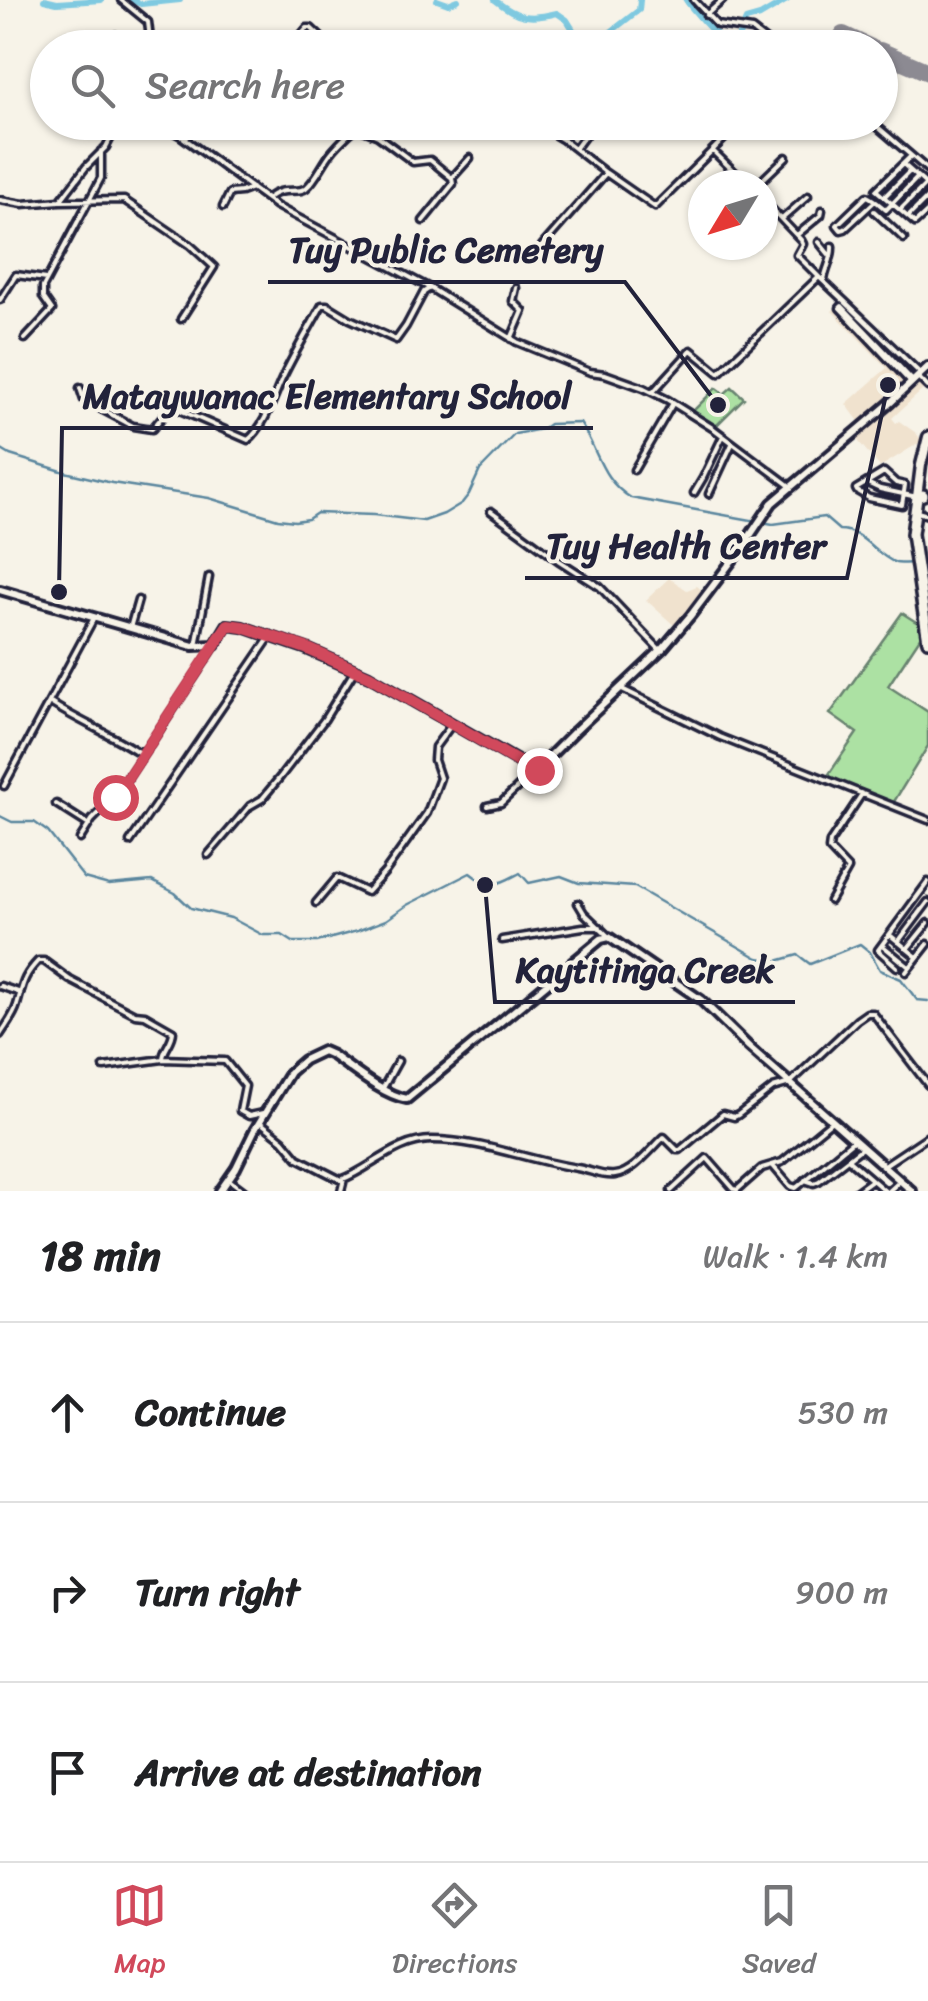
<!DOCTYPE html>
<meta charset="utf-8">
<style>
:root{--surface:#fff;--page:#f2f2f2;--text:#202124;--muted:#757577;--line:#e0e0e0;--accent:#d1495b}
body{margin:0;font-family:Sriracha,sans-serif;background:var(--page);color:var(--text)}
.compass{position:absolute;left:688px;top:170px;width:90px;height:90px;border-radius:50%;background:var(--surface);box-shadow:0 2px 8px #0004;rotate:232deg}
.stop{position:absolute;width:30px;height:30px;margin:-22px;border:8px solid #d1495b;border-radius:50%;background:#fff}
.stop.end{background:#d1495b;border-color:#fff;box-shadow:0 2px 10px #0008}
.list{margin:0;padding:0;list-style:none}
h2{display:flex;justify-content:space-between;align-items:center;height:130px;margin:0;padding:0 40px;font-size:42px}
h2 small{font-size:32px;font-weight:400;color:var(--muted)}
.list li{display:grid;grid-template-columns:65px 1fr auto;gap:30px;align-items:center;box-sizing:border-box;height:180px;padding:0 40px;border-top:2px solid var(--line)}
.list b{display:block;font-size:38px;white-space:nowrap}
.list em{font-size:32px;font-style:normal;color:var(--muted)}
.icon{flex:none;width:55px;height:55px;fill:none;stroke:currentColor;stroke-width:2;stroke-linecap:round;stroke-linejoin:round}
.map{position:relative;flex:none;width:928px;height:1191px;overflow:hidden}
.search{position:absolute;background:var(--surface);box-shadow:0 2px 8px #0004;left:30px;right:30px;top:30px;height:110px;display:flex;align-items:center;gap:25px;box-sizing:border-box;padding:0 35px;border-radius:55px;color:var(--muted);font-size:38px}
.sheet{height:670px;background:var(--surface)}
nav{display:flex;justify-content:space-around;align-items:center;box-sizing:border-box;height:140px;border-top:2px solid var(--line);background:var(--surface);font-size:28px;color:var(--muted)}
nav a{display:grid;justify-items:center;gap:5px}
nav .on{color:var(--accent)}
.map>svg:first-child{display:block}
</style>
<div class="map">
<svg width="928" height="1191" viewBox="0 0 928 1191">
<rect width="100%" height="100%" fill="#f7f3e8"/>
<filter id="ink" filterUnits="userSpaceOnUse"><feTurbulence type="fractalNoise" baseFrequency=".01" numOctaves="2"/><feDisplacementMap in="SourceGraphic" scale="20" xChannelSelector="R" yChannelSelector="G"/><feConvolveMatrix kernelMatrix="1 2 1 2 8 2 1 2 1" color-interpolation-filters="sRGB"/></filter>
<g filter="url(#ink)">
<path fill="#f0e2ce" d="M840 27 928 65V77L881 57 880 48 859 47 836 38Z
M843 301 917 373 861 424 846 404 887 368 832 311Z
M919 380 926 387 892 418 896 423 899 421 916 433 922 441 880 467 854 436Z
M669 578 687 590 697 586 703 591 676 627 646 600Z"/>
<path fill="#ace1a3" stroke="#67826f" stroke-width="2.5" d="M732 387 744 398 715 427 692 412 716 388 724 394Z
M902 613 921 625 923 633 888 686 928 712V746L892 805 827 777 857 733 830 714Z"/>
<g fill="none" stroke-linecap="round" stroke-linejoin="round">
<path stroke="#5a869e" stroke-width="2.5" d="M0 449 10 455 65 472 112 483 209 498 278 519 295 521 308 519 317 513 374 515 424 521 444 514 462 503 469 494 480 470 515 434 542 429 549 424 580 423C599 451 600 479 631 498L773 524 824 517 839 530C863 530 875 555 896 563 899 564 910 563 912 563
M0 816 12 822H34L48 832 84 878 109 885 152 881 175 893 191 908 231 918 263 935H282L293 942H317L357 931 386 920 407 905 470 873C491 890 497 885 520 873L529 883 561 876 579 883 635 887 758 958 777 961 798 955 810 964 860 944 870 952 880 970 901 979 917 1000 928 1001"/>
<path stroke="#7fc9e0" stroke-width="6" d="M44 0 57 3 101 0
M132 0 141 4 180 0
M437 0 448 4 458 0
M495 0C517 18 529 20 557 13L567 20 582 44 590 45 599 41 639 10 640 0
M686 0C691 8 713 33 721 38 727 42 731 41 737 40L746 20 760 16 787 0"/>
<path stroke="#8c8a92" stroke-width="18" d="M843 35 871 48
M880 51 928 72"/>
<defs>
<path id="minor" d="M121 0 148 22 150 39 145 48
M694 0 717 25 752 30 775 48
M706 15 723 0
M116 35 134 43 139 48
M290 48 307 28H311L330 46
M156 122 181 136 276 206 430 288 517 342 590 372 605 374 644 388 668 400 714 429 790 486
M533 122 562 139 606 173
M724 122 734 130
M872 122 928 170
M378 136 413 162 430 160 452 178 470 158
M186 139 197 122
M575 149 595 122
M713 151 748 185
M911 156 876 190 915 223 928 211
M903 164 928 186
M757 185 786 157
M884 197 910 171
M267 199C283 185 296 195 306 188 316 180 323 163 331 153 338 144 346 137 354 129L358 128 378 136 392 122
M0 200 23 204 60 201 124 200 190 245 214 267 181 319
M763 200 801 240 803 244 797 255 819 277
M60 201 86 167 106 147 119 122
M875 201 845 229 841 230 837 225 867 196C874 199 880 205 886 210L918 177
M223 207 230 193 241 192 252 188
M900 210 928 182
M874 211 904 239
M908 217 928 197
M782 219 808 196
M423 221 453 184 452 178
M797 235 821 215 822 210
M819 242 831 257
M542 246 606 173 655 207 741 122
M824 281C825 269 833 259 832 246
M0 300 16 275 46 279
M25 339 52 310 43 297V287L101 178V151
M511 339 523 311 513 301 516 288
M918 377 928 387
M911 383 840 308 842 306 913 381
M80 388 84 400 133 426 152 429 167 411 175 408 248 440C266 425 273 398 283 377 295 352 309 329 322 305H327L350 319 396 340 406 326 424 292 430 288
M653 392 691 350 719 373 819 277 920 373
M634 470 673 403
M884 472 896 483 905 485 902 505 869 498 857 491 856 489Z
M867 483 880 489 917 497
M694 493 703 478 723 436
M709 494 732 444
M491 511 558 560 600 587 660 650
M917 512 928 515
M130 628 138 600
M196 646 209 577
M620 688 720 737 928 820
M49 702C78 721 109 733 138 752L144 751
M4 786 94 618
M56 804 89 825
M487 806 501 803 535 771
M80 839 92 820 115 797 214 647
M130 842 270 637
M208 855 250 806 262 799 281 776 324 720 355 670
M830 901 848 869 829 849 830 842 862 794
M316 903 337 878 367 892 385 872 427 813 440 778 434 760 435 747 452 724
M578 903 584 913 609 937
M890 935 917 957
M502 940 583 927H600
M898 942 928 902
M882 945 909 967
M907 949 928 923
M897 967 878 950 928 882
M906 972 928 944
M0 986 18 992
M0 1035C6 1025 14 1016 17 1005 23 985 22 978 38 961H44L70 980 135 1014 145 1015 173 1031C173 1042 163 1049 163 1059
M104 1067 163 1059 225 1061 245 1086 240 1111 249 1116 263 1113
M383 1088 398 1061
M260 1122 283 1140 298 1158 341 1180C372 1168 397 1140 432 1140 482 1140 529 1161 577 1168 590 1170 603 1177 615 1175 633 1173 651 1149 664 1137L677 1150H680L723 1114 734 1117 738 1115 773 1088 790 1083 857 1020 867 1013H873L928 1085
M849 1160 885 1191
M773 1166 790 1186 796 1188 853 1141
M883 1166 928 1136
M228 1179 244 1191
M805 1180 814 1183 819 1181 862 1148
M341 1191 344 1179
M671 1191 707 1158 734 1189 737 1190 762 1168 782 1162 832 1121
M857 1191 872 1180
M889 1191 900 1181"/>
<path id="tertiary" d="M0 590 193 646 215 645 227 625 243 627 307 649 369 676 535 771 575 731 663 648 691 615 743 546 772 503 890 403 928 367
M220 1191 236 1168 254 1131 290 1072 304 1060 323 1051 332 1055C352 1069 383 1095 407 1099L601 939 609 937 701 1000 749 1047 912 1191"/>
<path id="secondary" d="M917 497 921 465 928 437"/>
<path id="primary" d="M923 495 917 497 912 534 928 641"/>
</defs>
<use href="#minor" stroke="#22223b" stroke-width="11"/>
<use href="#tertiary" stroke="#22223b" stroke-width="14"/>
<use href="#secondary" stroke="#22223b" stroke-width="15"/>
<use href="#primary" stroke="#22223b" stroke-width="16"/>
<use href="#minor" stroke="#f7f3e8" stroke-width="4"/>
<use href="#tertiary" stroke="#f7f3e8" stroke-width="6"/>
<use href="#secondary" stroke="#f7f3e8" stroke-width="8"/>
<use href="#primary" stroke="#f7f3e8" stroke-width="9"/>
</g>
</g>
<g fill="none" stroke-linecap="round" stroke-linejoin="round" filter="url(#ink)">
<path stroke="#d1495b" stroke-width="12" d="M115 797 228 625 243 627 306 648 369 676 532 770H539"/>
</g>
<path fill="none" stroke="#22223b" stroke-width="4" d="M718 405L625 282H268M59 592L62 428H593M888 385L847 578H525M485 885L495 1002H795"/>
<g fill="#22223b" stroke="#f7f3e8" stroke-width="4">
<circle cx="718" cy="405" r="10"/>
<circle cx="59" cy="592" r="10"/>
<circle cx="888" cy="385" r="10"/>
<circle cx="485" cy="885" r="10"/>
</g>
<g font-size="35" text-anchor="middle" font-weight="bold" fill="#22223b" stroke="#f7f3e8" stroke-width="8" stroke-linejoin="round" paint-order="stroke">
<text x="446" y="262">Tuy Public Cemetery</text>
<text x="327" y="408">Mataywanac Elementary School</text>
<text x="686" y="558">Tuy Health Center</text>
<text x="645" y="982">Kaytitinga Creek</text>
</g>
</svg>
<svg class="compass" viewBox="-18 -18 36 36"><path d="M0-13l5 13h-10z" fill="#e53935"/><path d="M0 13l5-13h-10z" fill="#757577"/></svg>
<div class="stop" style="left:115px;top:797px"></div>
<div class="stop end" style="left:539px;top:770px"></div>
<div class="search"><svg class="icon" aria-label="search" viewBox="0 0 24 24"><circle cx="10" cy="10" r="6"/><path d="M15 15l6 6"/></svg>Search here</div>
</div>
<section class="sheet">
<h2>18 min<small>Walk · 1.4 km</small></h2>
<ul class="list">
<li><svg class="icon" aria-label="ahead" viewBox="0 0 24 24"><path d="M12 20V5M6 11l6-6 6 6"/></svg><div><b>Continue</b></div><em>530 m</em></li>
<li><svg class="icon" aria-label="right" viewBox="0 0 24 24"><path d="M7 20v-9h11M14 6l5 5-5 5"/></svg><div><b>Turn right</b></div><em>900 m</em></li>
<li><svg class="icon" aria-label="arrive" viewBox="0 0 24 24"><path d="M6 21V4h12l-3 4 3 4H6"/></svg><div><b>Arrive at destination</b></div></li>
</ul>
</section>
<nav>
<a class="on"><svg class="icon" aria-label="map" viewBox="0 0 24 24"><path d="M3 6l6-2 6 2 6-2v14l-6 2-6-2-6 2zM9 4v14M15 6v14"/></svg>Map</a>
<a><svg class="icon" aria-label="directions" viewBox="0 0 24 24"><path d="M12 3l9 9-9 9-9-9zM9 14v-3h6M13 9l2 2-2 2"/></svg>Directions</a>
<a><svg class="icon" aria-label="saved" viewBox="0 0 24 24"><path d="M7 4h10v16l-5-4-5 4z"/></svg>Saved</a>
</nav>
